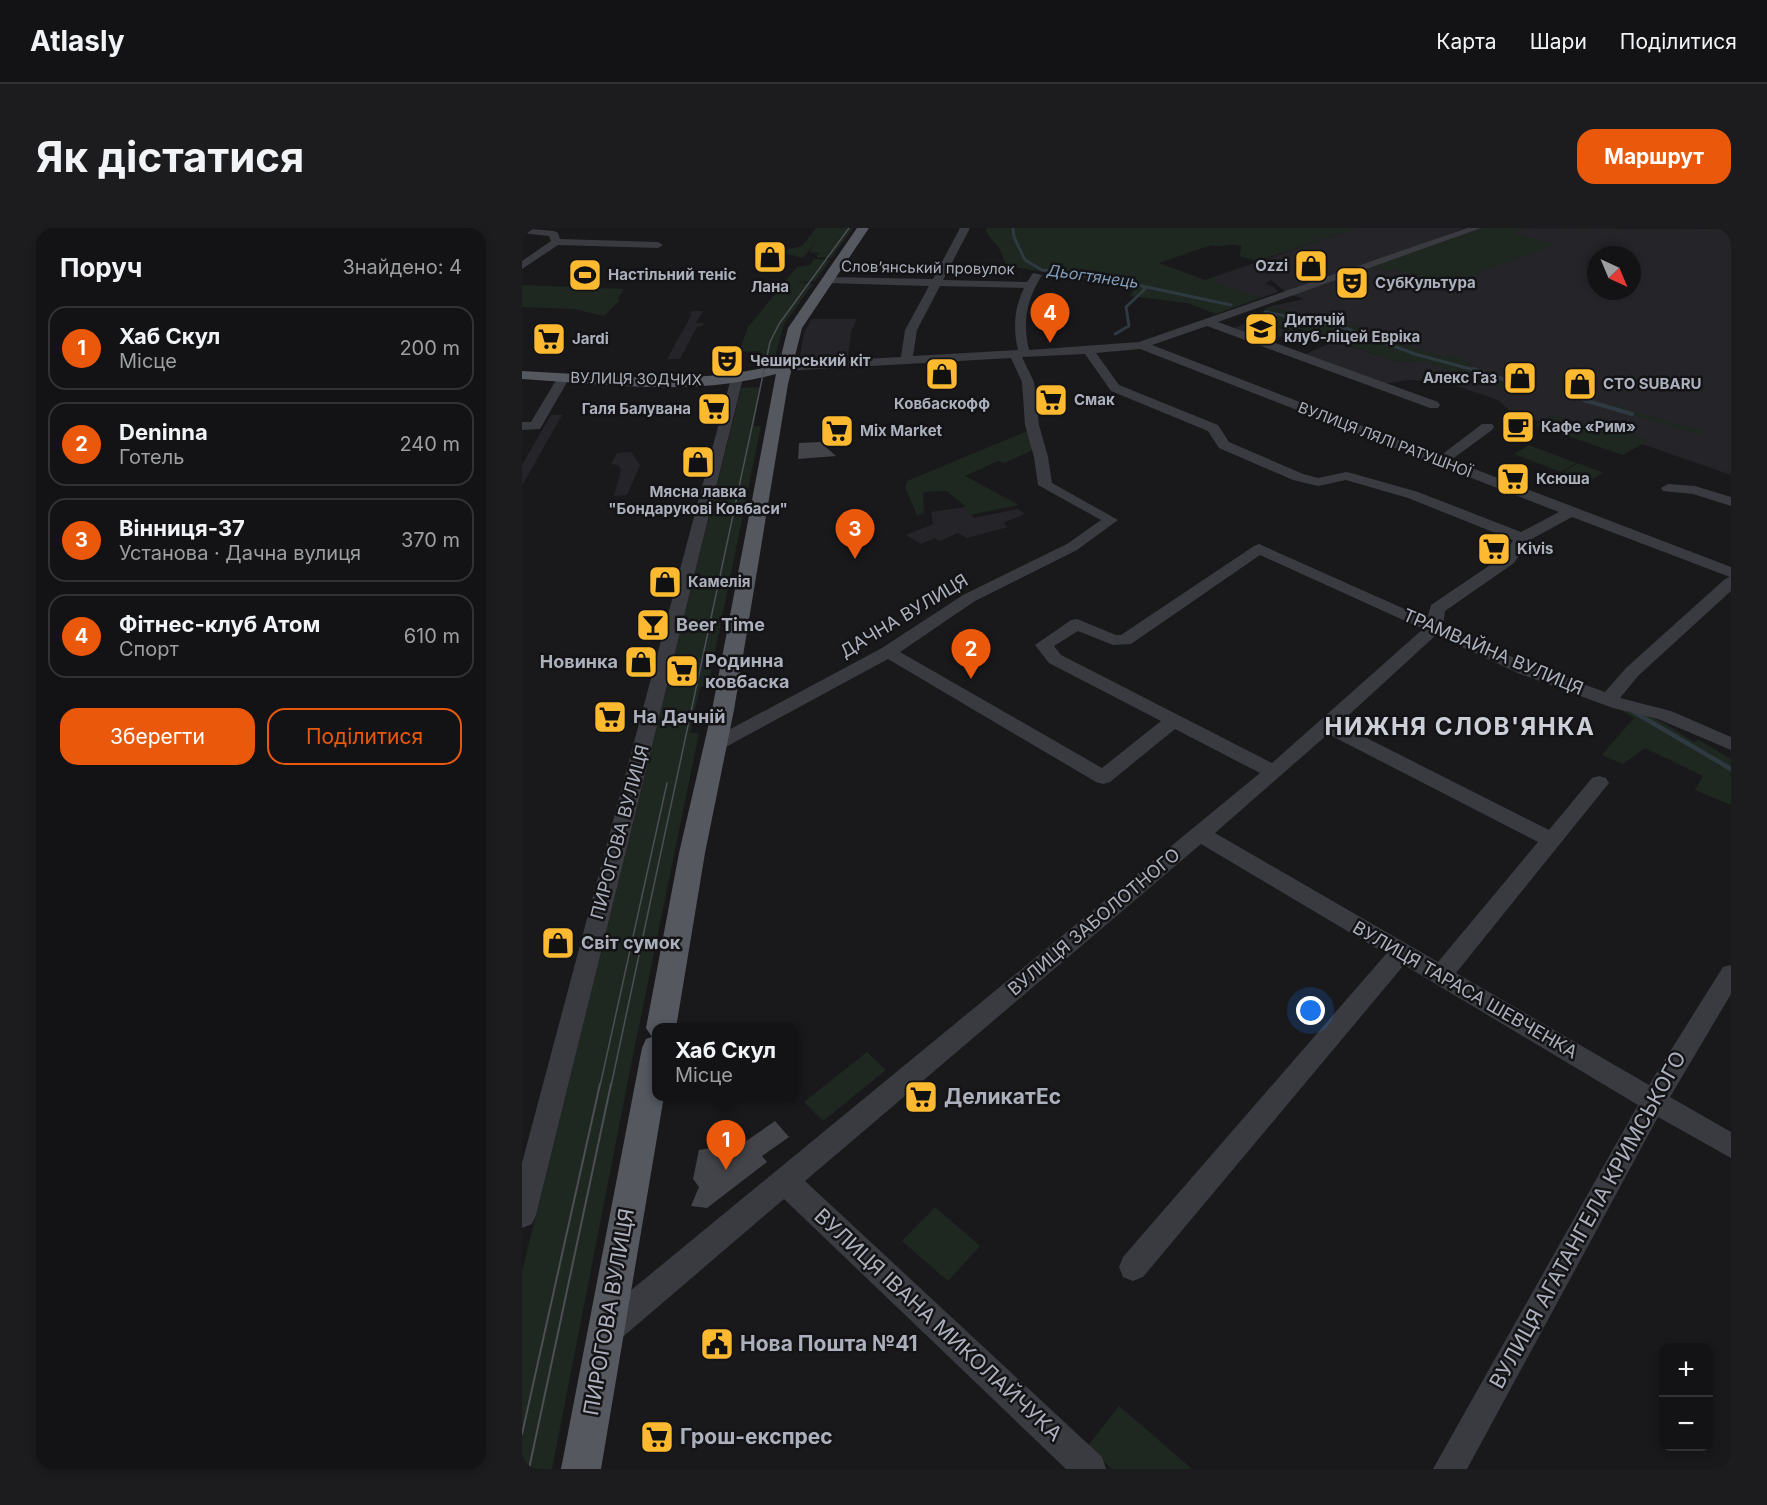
<!DOCTYPE html>
<html lang="uk">
<meta charset="utf-8">
<style>
:root{--surface:#131315;--page:#1c1c1e;--text:#f1f3f6;--muted:#9d9ea0;--line:#323234;--accent:#ea580c}
body{margin:0;font-family:Inter,sans-serif;background:var(--page);color:var(--text)}
.controls{position:absolute;right:18px;bottom:18px;display:grid;overflow:hidden;border-radius:12px;box-shadow:0 3px 9px #0003}
.controls button{width:54px;height:54px;display:grid;place-items:center;padding:0;border:0;border-bottom:2px solid var(--line);background:var(--surface);color:var(--text);font:30px sans-serif}
.compass{position:absolute;left:1065px;top:18px;width:54px;height:54px;border-radius:50%;background:var(--surface);box-shadow:0 3px 9px #0003;rotate:136deg}
.you{position:absolute;left:789px;top:783px;width:21px;height:21px;margin:-15px;border:4px solid #fff;border-radius:50%;background:#1a73e8;box-shadow:0 0 0 9px #1a73e833}
.badge{display:grid;place-items:center;width:39px;height:39px;border-radius:50%;background:var(--accent);color:#fff;font-size:20px;font-weight:700}
.pin{position:absolute;translate:-50% -50px;filter:drop-shadow(0 2px 3px #0008)}
.pin::after{content:'';position:absolute;top:32px;width:21px;height:18px;background:inherit;clip-path:polygon(0 0,100% 0,50% 100%)}
.popup{position:absolute;left:130px;top:795px;width:147px;height:78px;box-sizing:border-box;display:grid;place-content:center;border-radius:12px;background:var(--surface);filter:drop-shadow(0 2px 4px #0005);font-size:20px;white-space:nowrap;color:var(--muted)}
.popup b{font-size:22px;color:var(--text)}
.popup::after{content:'';position:absolute;left:50%;top:100%;margin-left:-12px;border:12px solid transparent;border-top-color:var(--surface)}
.list{margin:0;padding:0;list-style:none}
h2{display:flex;justify-content:space-between;align-items:center;height:78px;margin:0;padding:0 24px;font-size:26px}
h2 small{font-size:20px;font-weight:400;color:var(--muted)}
.list li{display:grid;grid-template-columns:39px 1fr auto;gap:18px;align-items:center;box-sizing:border-box;height:84px;margin:0 12px 12px;padding:0 12px;border:2px solid var(--line);border-radius:18px}
.list b{display:block;font-size:22px;white-space:nowrap}
.list p{margin:0;font-size:20px;white-space:nowrap;color:var(--muted)}
.list em{font-size:20px;font-style:normal;color:var(--muted)}
.actions{display:flex;gap:12px;padding:18px 24px}
.actions a{flex:1;padding:14px 0;border:2px solid var(--accent);border-radius:18px;text-align:center;font-size:21px;color:var(--accent)}
.actions .main{background:var(--accent);color:#fff}
.map{position:relative;flex:none;width:1209px;height:1241px;overflow:hidden;border-radius:18px}
header{display:flex;align-items:center;gap:36px;box-sizing:border-box;height:84px;padding:0 30px;background:var(--surface);border-bottom:2px solid var(--line)}
header strong{font-size:28px}
nav{display:flex;gap:33px;margin-inline-start:auto;font-size:21px}
.intro{display:flex;align-items:center;justify-content:space-between;box-sizing:border-box;height:144px;padding:0 36px}
h1{margin:0;font-size:42px}
.button{padding:15px 27px;border-radius:18px;background:var(--accent);color:#fff;font-size:21px;font-weight:700}
main{display:flex;gap:36px;padding:0 36px}
aside{flex:1;background:var(--surface);border-radius:18px;box-shadow:0 3px 9px #0003}
.map>svg:first-child{display:block}
</style>
<header>
<strong>Atlasly</strong>
<nav><a>Карта</a><a>Шари</a><a>Поділитися</a></nav>
</header>
<div class="intro"><h1>Як дістатися</h1><a class="button">Маршрут</a></div>
<main>
<aside>
<h2>Поруч<small>Знайдено: 4</small></h2>
<ul class="list">
<li><span class="badge">1</span><div><b>Хаб Скул</b><p>Місце</p></div><em>200 m</em></li>
<li><span class="badge">2</span><div><b>Deninna</b><p>Готель</p></div><em>240 m</em></li>
<li><span class="badge">3</span><div><b>Вінниця-37</b><p>Установа · Дачна вулиця</p></div><em>370 m</em></li>
<li><span class="badge">4</span><div><b>Фітнес-клуб Атом</b><p>Спорт</p></div><em>610 m</em></li>
</ul>
<div class="actions"><a class="main">Зберегти</a><a>Поділитися</a></div>
</aside>
<div class="map">
<svg width="1209" height="1241" viewBox="0 0 1209 1241">
<rect width="100%" height="100%" fill="#19191c"/>
<path fill="#252529" fill-rule="evenodd" d="M835 0H942L867 29 954 0 1209 1V247L1120 216 1126 212 1029 188 1018 194 989 184 976 172 926 155 886 152 856 157 778 129 812 113 877 134 900 133 944 137 947 135 925 127 921 129 892 120 835 101 837 99 746 79 782 71 766 66 749 52 743 56 752 59 756 64 738 70 691 56 694 52 689 50 797 13 785 9 795 8 804 11ZM1074 27H1110V63H1074Z
M170 83H181L174 95H182L180 98 175 99 158 131H145L170 86H167Z
M289 91H335L329 104 325 135 279 138 281 131 278 128 282 105Z
M733 91 770 104 745 114 713 100Z
M29 187H40L0 258V237Z
M109 224 118 237 105 267 92 268 99 242 96 237 89 236 95 225Z
M443 279 452 290 496 281 503 286 481 295 486 299 445 310 436 305 418 313 413 310 399 316 384 307 411 296 409 284Z"/>
<path fill="#1f2820" d="M294 0H331L309 30 295 29 297 25 287 24 296 11 281 30 263 25 264 22 280 18Z
M464 0H835L804 11 787 9 797 13 735 33 718 28 719 18C706 14 699 21 689 17L637 35 683 52 689 50 695 52 692 56H699L738 70 694 86 665 75 608 68 613 60C571 49 529 47 488 38L484 36 477 20 465 6Z
M962 0H1002L993 5 1032 17 924 57 887 45 849 39Z
M292 31 308 32 293 53 273 54 291 56 262 96 252 133 245 137 236 138 238 123 217 124 226 99 275 39 288 37Z
M0 57 102 61 96 70 98 72 82 88 52 81 0 79Z
M746 79 838 99 836 101 921 129 925 127 948 134 945 137 1006 156 994 164 900 133 877 134 777 101 770 104 725 87 740 85Z
M239 159 232 198H239L186 458 178 459 168 505H177L108 842 30 1241H0V1043L219 160Z
M1087 176 1180 203 1178 206 1081 179Z
M1029 188 1127 212 1101 227 1013 197Z
M508 202 513 221 482 235 476 233 443 248 497 277 447 287 442 277 425 263 401 264 402 286 395 287 383 260 385 253Z
M1007 217 1054 235 1039 244 992 226Z
M1056 235 1081 245 1065 254 1040 245Z
M1096 480C1125 481 1149 500 1172 514L1177 512 1209 531V577L1173 562 1181 548 1123 520 1101 536 1080 527 1112 490Z
M345 824 364 842 301 893 282 874Z
M413 979 458 1018 426 1053 380 1013Z
M597 1178 670 1241H590L565 1219Z"/>
<g fill="none" stroke-linecap="round" stroke-linejoin="round">
<path stroke="#2e3941" stroke-width="3" d="M491 0 492 9 503 32 520 42 602 50 620 58 709 77
M743 84 823 100 893 126 956 143
M593 106 607 98 604 79 623 61 620 58"/>
<path stroke="#2e3941" stroke-width="4" d="M951 141 984 152
M1062 172 1110 186"/>
<path stroke="#2e3941" stroke-width="4.5" d="M1112 484 1209 541"/>
</g>
<path fill="#434449" d="M298 214 314 228 276 231 277 215Z
M253 893 267 909 240 928 245 934 185 980 169 978 177 959 171 951 177 922 223 914Z"/>
<g fill="none" stroke-linecap="round" stroke-linejoin="round">
<path fill="#3a3b41" fill-rule="evenodd" d="M0 0 32 3 36 5 38 11 136 14 141 17 136 20 36 17 0 41V33L29 13 27 8 0 5Z
M438 0H448L421 52 505 54 511 45 520 47C505 71 500 94 507 122L617 114 945 0H959L696 94 916 174 918 177 916 180H908L685 98 630 117 918 228 960 196H970L972 199 970 202 929 232 1209 339V363L1116 448 1098 470 1149 483 1209 509V522L1136 491 1091 480 996 445 914 407 817 496 1027 602 1070 550 1077 548 1084 550 1087 555 934 745 1127 857 1201 739 1209 737V766L1148 869 1209 904V930L1136 889 945 1241H911L1116 877 882 737 621 1049 611 1053 601 1049 597 1039 601 1029 864 726 679 616 283 953 580 1229 584 1241H544L262 971 96 1113 85 1117 74 1113 70 1102 74 1091 738 545 653 501 588 554 581 556 574 554 366 431 200 521 193 523 186 521 183 517 186 513 360 420 441 367 545 316 579 292 516 257 512 229 503 197 500 154 489 130 262 143 256 139 262 135 379 129 383 102 407 58 304 55 299 52 304 49 411 51ZM418 58 502 60C492 80 491 101 496 122L391 128 395 102ZM618 121 1037 284 999 304 896 264 829 245 824 244 796 250 781 246 707 214 696 197 597 157 574 125ZM563 126 589 163 686 203 697 220 771 252 796 258 824 252 886 270 991 312 980 329 909 377 905 391 737 316 732 318 599 407H594L555 391 549 392 513 417 527 435 639 493 580 540 378 424 453 373 555 322 596 292 530 255 526 229 517 197 512 154 500 129ZM1050 289 1208 349 1203 351 1104 440 1083 464 1008 437 921 398 923 383 992 335 1006 313ZM738 327 901 401 750 535 539 427 532 418 556 403 591 417 609 416ZM806 506 1016 614 916 734 693 605Z
M1200 0H1209V4L1202 2Z
M42 145 48 149 18 201 0 202V194H9L36 149Z
M215 146 221 150 14 987 10 996 0 1000V935L209 150Z
M1146 256 1173 258 1209 269V278L1171 266 1141 263 1139 260Z"/>
<path fill="#565860" fill-rule="evenodd" d="M335 0H347L280 100 266 156 212 482 183 625 154 800H135V868H142L79 1241H39L120 820 124 811 130 809 124 800 157 625 190 482 254 146C172 169 84 156 0 151V143C85 147 173 159 257 136L266 100Z"/>
<path stroke="#4d4f56" stroke-width="1.5" d="M78 858 145 555
M89 858 248 114 257 96 327 0"/>
<path stroke="#4d4f56" stroke-width="2" d="M0 1206 78 856
M7 1241 89 856"/>
</g>
<defs>
<symbol id="shop-square" viewBox="-11 -11 22 22"><rect x="-9" y="-9" width="18" height="18" rx="4" fill="#fdba31" stroke="#141417"/><path d="M-5-2.5h2.3a2.7 3.5 0 0 1 5.4 0H5L5.5 6h-11ZM-1.5-2.5h3a1.5 2.3 0 0 0-3 0Z" fill="#111"/></symbol>
<symbol id="stadium-square" viewBox="-11 -11 22 22"><rect x="-9" y="-9" width="18" height="18" rx="4" fill="#fdba31" stroke="#141417"/><path d="M0-5a6.5 5 0 1 0 0 10a6.5 5 0 1 0 0-10ZM-3.5-1.8h7v3.6h-7Z" fill="#111"/></symbol>
<symbol id="theatre-square" viewBox="-11 -11 22 22"><rect x="-9" y="-9" width="18" height="18" rx="4" fill="#fdba31" stroke="#141417"/><path d="M-5-5.5Q0-4 5-5.5V0Q5 5 0 6Q-5 5-5 0ZM-3.3-2.5H-1v1.5H-3.3ZM1-2.5H3.3v1.5H1ZM-2.8 1Q0 5.5 2.8 1Z" fill="#111"/></symbol>
<symbol id="school-square" viewBox="-11 -11 22 22"><rect x="-9" y="-9" width="18" height="18" rx="4" fill="#fdba31" stroke="#141417"/><path d="M0-5L7-2L0 1L-7-2ZM-4 1L0 2.5L4 1V4Q0 6-4 4Z" fill="#111"/></symbol>
<symbol id="supermarket-square" viewBox="-11 -11 22 22"><rect x="-9" y="-9" width="18" height="18" rx="4" fill="#fdba31" stroke="#141417"/><path d="M-6-5.5h2.5l.6 2H6L4.5 2H-2.5L-4.4-4H-6ZM-1.5 3.2a1.3 1.3 0 1 0 .1 0ZM3 3.2a1.3 1.3 0 1 0 .1 0Z" fill="#111"/></symbol>
<symbol id="cafe-square" viewBox="-11 -11 22 22"><rect x="-9" y="-9" width="18" height="18" rx="4" fill="#fdba31" stroke="#141417"/><path d="M-5.5-4.5H6V0H3Q3 3.5 0 3.5H-2.5Q-5.5 3.5-5.5 0ZM3-3.2v2h1.7v-2ZM-6 4.5H4V6H-6Z" fill="#111"/></symbol>
<symbol id="bar-square" viewBox="-11 -11 22 22"><rect x="-9" y="-9" width="18" height="18" rx="4" fill="#fdba31" stroke="#141417"/><path d="M-6-5H6L.8 .8V4.5H3.5V6h-7V4.5H-.8V.8Z" fill="#111"/></symbol>
<symbol id="civic-square" viewBox="-11 -11 22 22"><rect x="-9" y="-9" width="18" height="18" rx="4" fill="#fdba31" stroke="#141417"/><path d="M-.6-6.5H3V-4.5H.6V-3L4-1V1h2V6H-6V1h2V-1L-.6-3ZM-1.2 2.5V6h2.4V2.5Z" fill="#111"/></symbol>
</defs>
<g fill-rule="evenodd">
<use href="#shop-square" x="229" y="10" width="38" height="38"/>
<use href="#shop-square" x="770" y="19" width="38" height="38"/>
<use href="#stadium-square" x="44" y="28" width="38" height="38"/>
<use href="#theatre-square" x="811" y="36" width="38" height="38"/>
<use href="#school-square" x="720" y="82" width="38" height="38"/>
<use href="#supermarket-square" x="8" y="92" width="38" height="38"/>
<use href="#theatre-square" x="186" y="114" width="38" height="38"/>
<use href="#shop-square" x="401" y="127" width="38" height="38"/>
<use href="#shop-square" x="979" y="131" width="38" height="38"/>
<use href="#shop-square" x="1039" y="137" width="38" height="38"/>
<use href="#supermarket-square" x="510" y="153" width="38" height="38"/>
<use href="#supermarket-square" x="173" y="162" width="38" height="38"/>
<use href="#cafe-square" x="977" y="180" width="38" height="38"/>
<use href="#supermarket-square" x="296" y="184" width="38" height="38"/>
<use href="#shop-square" x="157" y="215" width="38" height="38"/>
<use href="#supermarket-square" x="972" y="232" width="38" height="38"/>
<use href="#supermarket-square" x="953" y="302" width="38" height="38"/>
<use href="#shop-square" x="124" y="335" width="38" height="38"/>
<use href="#bar-square" x="112" y="378" width="38" height="38"/>
<use href="#shop-square" x="100" y="415" width="38" height="38"/>
<use href="#supermarket-square" x="141" y="424" width="38" height="38"/>
<use href="#supermarket-square" x="69" y="470" width="38" height="38"/>
<use href="#shop-square" x="17" y="696" width="38" height="38"/>
<use href="#supermarket-square" x="380" y="850" width="38" height="38"/>
<use href="#civic-square" x="176" y="1097" width="38" height="38"/>
<use href="#supermarket-square" x="116" y="1190" width="38" height="38"/>
</g>
<g text-anchor="middle" stroke-width="5" stroke-linejoin="round" paint-order="stroke">
<g font-size="15" font-weight="bold" fill="#abb0bc" stroke="#141417" text-anchor="start">
<text x="766" y="43" text-anchor="end">Ozzi</text>
<text x="86" y="52">Настільний теніс</text>
<text x="853" y="60">СубКультура</text>
<text x="248" y="64" text-anchor="middle">Лана</text>
<text x="762" y="97">Дитячій<tspan x="762" dy="17">клуб-ліцей Евріка</tspan></text>
<text x="50" y="116">Jardi</text>
<text x="228" y="138">Чеширський кіт</text>
<text x="975" y="155" text-anchor="end">Алекс Газ</text>
<text x="1081" y="161">СТО SUBARU</text>
<text x="552" y="177">Смак</text>
<text x="420" y="181" text-anchor="middle">Ковбаскофф</text>
<text x="169" y="186" text-anchor="end">Галя Балувана</text>
<text x="1019" y="204">Кафе «Рим»</text>
<text x="338" y="208">Mix Market</text>
<text x="1014" y="256">Ксюша</text>
<text x="176" y="269" text-anchor="middle">Мясна лавка<tspan x="176" dy="17">"Бондарукові Ковбаси"</tspan></text>
<text x="995" y="326">Kivis</text>
<text x="166" y="359">Камелія</text>
</g>
<g font-size="15" fill="#abb0bc" stroke="#141417">
<text transform="translate(406 40) rotate(1)" y="5">Словʼянський провулок</text>
<text transform="translate(114 151) rotate(1)" y="5">ВУЛИЦЯ ЗОДЧИХ</text>
<text transform="translate(863 212) rotate(21)" y="5">ВУЛИЦЯ ЛЯЛІ РАТУШНОЇ</text>
</g>
<g font-size="16" font-style="italic" fill="#819eb9" stroke="#141417">
<text transform="translate(571 48) rotate(8)" y="6">Дьогтянець</text>
</g>
<g font-size="18" fill="#abb0bc" stroke="#141417">
<text transform="translate(382 388) rotate(-31)" y="6">ДАЧНА ВУЛИЦЯ</text>
<text transform="translate(971 424) rotate(23)" y="6">ТРАМВАЙНА ВУЛИЦЯ</text>
<text transform="translate(98 604) rotate(-75)" y="6">ПИРОГОВА ВУЛИЦЯ</text>
<text transform="translate(572 694) rotate(-40)" y="6">ВУЛИЦЯ ЗАБОЛОТНОГО</text>
<text transform="translate(943 762) rotate(30)" y="6">ВУЛИЦЯ ТАРАСА ШЕВЧЕНКА</text>
</g>
<g font-size="18" font-weight="bold" fill="#abb0bc" stroke="#141417" text-anchor="start">
<text x="154" y="403">Beer Time</text>
<text x="183" y="439">Родинна<tspan x="183" dy="21">ковбаска</tspan></text>
<text x="96" y="440" text-anchor="end">Новинка</text>
<text x="111" y="495">На Дачній</text>
<text x="59" y="721">Світ сумок</text>
</g>
<g font-size="21" font-weight="bold" fill="#abb0bc" stroke="#141417" text-anchor="start">
<text x="422" y="876">ДеликатЕс</text>
<text x="218" y="1123">Нова Пошта №41</text>
<text x="158" y="1216">Грош-експрес</text>
</g>
<g font-size="21" fill="#abb0bc" stroke="#141417">
<text transform="translate(1066 992) rotate(-61)" y="7">ВУЛИЦЯ АГАТАНГЕЛА КРИМСЬКОГО</text>
<text transform="translate(87 1084) rotate(-80)" y="7">ПИРОГОВА ВУЛИЦЯ</text>
<text transform="translate(416 1097) rotate(43)" y="7">ВУЛИЦЯ ІВАНА МИКОЛАЙЧУКА</text>
</g>
<g font-size="24" font-weight="bold" letter-spacing="1.5" fill="#cdcfd8" stroke="#141417">
<text x="938" y="507">НИЖНЯ СЛОВ'ЯНКА</text>
</g>
</g>
</svg>
<div class="controls">
<button>+</button>
<button>−</button>
</div>
<svg class="compass" viewBox="-18 -18 36 36"><path d="M0-13l5 13h-10z" fill="#e53935"/><path d="M0 13l5-13h-10z" fill="#9d9ea0"/></svg>
<div class="you"></div>
<div class="pin badge" style="left:204px;top:942px">1</div>
<div class="popup"><b>Хаб Скул</b>Місце</div>
<div class="pin badge" style="left:449px;top:451px">2</div>
<div class="pin badge" style="left:333px;top:331px">3</div>
<div class="pin badge" style="left:528px;top:115px">4</div>
</div>
</main>
